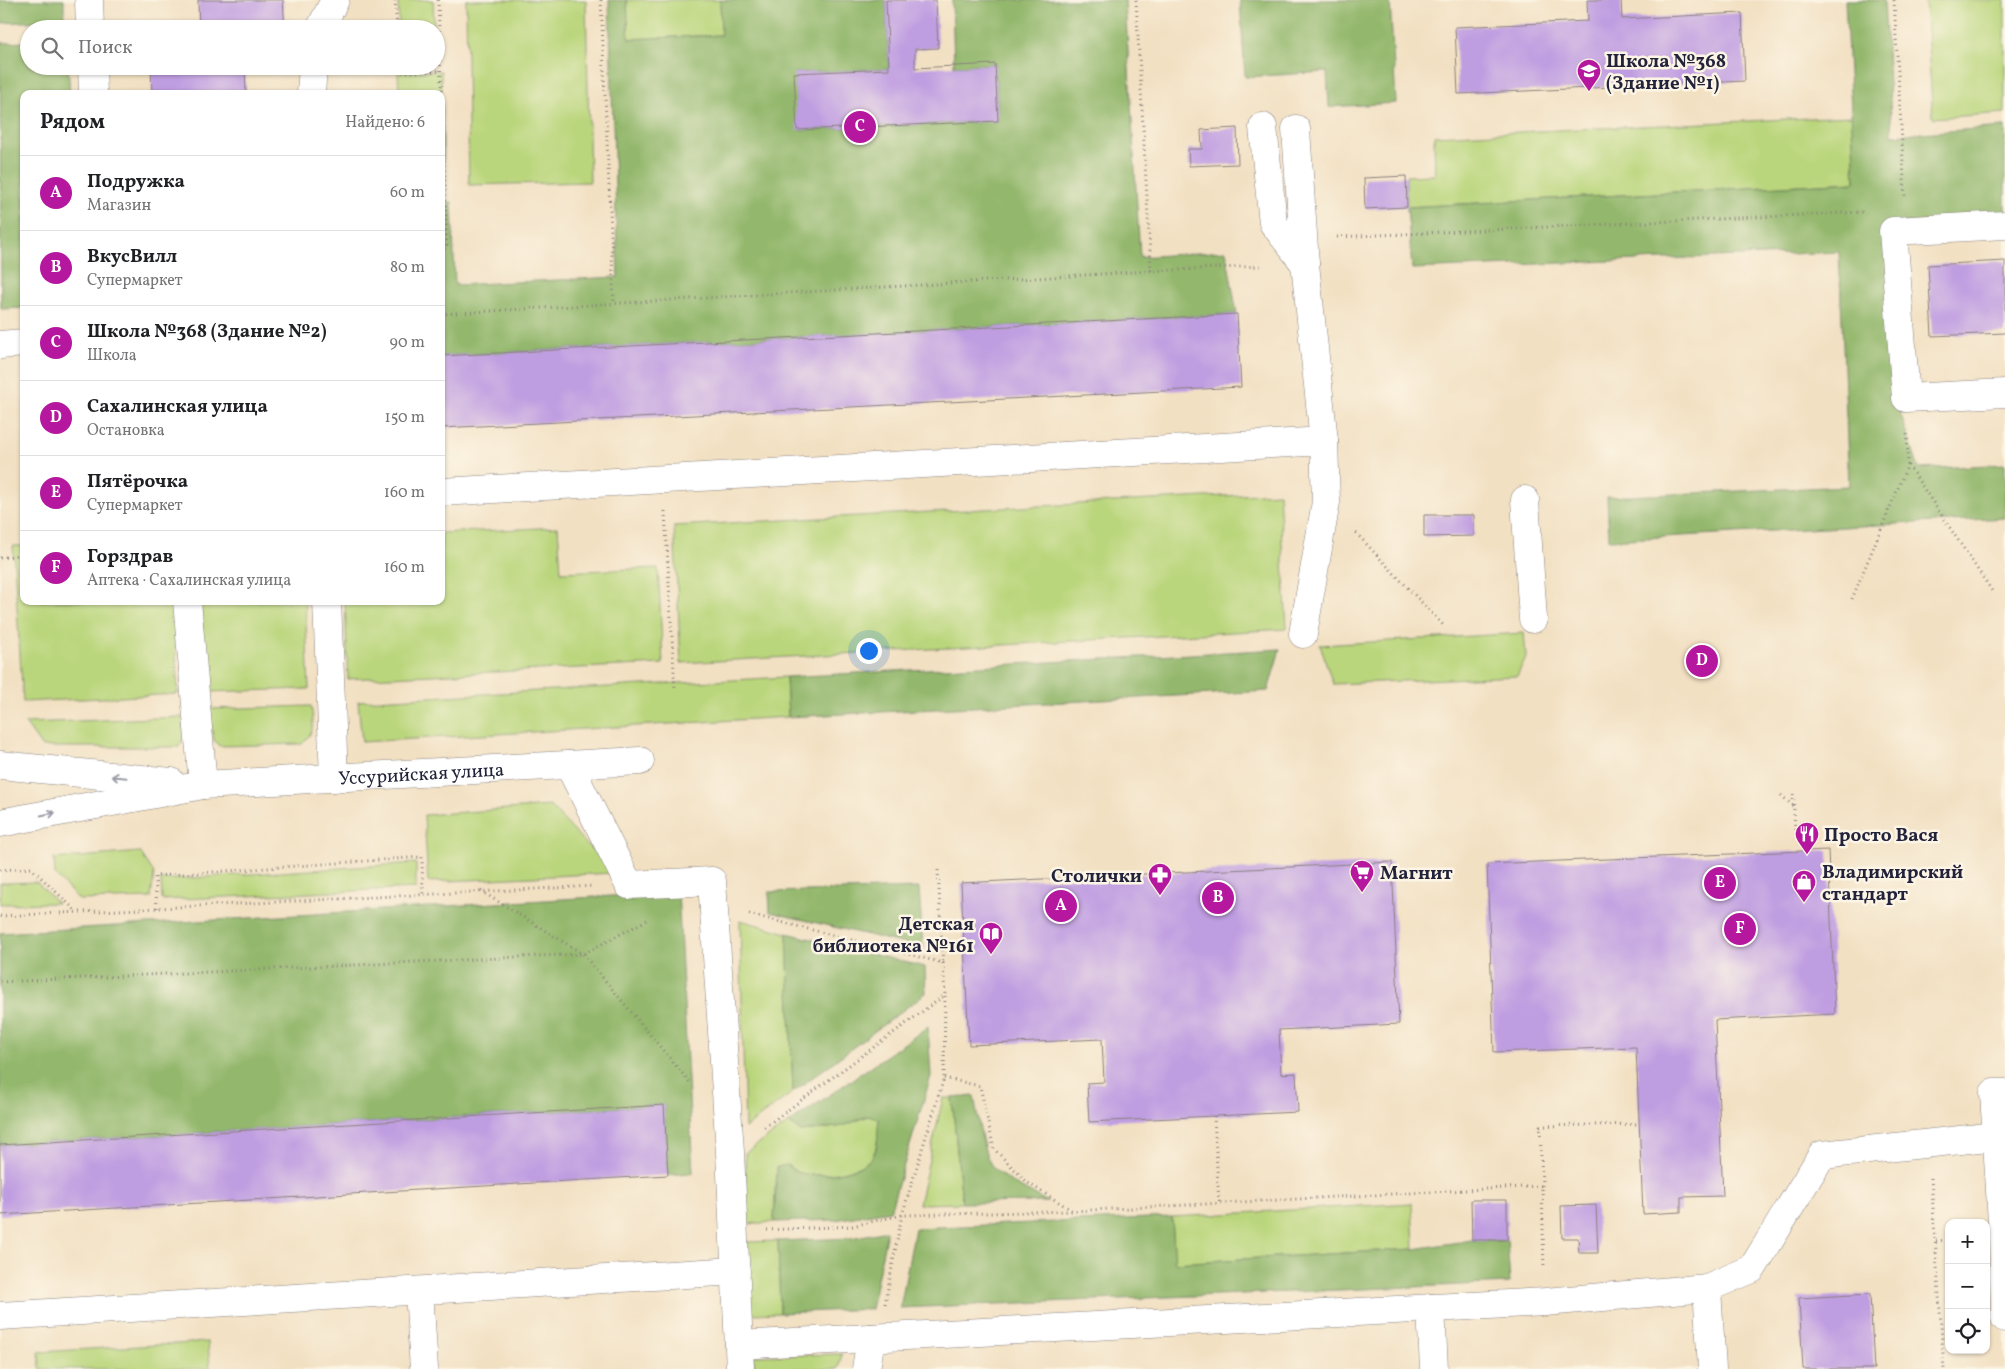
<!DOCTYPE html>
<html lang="ru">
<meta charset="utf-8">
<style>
:root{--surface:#fff;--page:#f2f2f2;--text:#202124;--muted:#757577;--line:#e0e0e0;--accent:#b5179e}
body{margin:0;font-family:Vollkorn,serif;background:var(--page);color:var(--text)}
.controls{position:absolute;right:15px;bottom:15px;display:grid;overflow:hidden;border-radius:10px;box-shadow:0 1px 4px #0004}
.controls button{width:45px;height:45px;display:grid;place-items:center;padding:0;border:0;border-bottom:1px solid var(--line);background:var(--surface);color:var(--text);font:25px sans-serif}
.you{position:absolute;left:868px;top:650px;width:18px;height:18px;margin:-12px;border:4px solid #fff;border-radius:50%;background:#1a73e8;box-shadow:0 0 0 8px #1a73e833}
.badge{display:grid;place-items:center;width:32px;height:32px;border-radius:50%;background:var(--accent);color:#fff;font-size:16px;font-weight:700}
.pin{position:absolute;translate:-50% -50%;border:2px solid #fff;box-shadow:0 1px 5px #0006}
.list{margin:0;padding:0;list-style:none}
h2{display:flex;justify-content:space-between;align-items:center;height:65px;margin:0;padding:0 20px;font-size:21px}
h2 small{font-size:16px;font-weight:400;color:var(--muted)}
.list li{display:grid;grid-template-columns:32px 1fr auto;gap:15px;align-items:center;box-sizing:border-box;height:75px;padding:0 20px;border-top:1px solid var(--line)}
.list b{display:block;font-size:19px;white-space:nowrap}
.list p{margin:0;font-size:16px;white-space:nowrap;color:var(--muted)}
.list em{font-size:16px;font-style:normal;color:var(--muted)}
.icon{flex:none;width:28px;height:28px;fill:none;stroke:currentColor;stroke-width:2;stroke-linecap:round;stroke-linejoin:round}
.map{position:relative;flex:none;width:2005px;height:1369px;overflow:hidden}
.search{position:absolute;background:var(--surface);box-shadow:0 1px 4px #0004;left:20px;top:20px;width:425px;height:55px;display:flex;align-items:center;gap:12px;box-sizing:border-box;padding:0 18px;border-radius:28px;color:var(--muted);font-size:19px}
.panel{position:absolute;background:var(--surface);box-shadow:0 1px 4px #0004;left:20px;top:90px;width:425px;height:515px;border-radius:10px}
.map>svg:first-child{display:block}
</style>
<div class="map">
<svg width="2005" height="1369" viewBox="0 0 2005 1369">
<rect width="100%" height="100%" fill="#fcf5e5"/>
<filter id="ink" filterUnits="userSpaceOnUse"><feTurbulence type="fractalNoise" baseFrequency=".02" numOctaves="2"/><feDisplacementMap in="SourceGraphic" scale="10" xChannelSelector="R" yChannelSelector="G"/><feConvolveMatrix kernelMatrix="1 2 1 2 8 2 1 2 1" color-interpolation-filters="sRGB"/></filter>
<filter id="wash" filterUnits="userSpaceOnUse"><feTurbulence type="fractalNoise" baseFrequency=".0096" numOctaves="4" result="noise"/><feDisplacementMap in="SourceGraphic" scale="20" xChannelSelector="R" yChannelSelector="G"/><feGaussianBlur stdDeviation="1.12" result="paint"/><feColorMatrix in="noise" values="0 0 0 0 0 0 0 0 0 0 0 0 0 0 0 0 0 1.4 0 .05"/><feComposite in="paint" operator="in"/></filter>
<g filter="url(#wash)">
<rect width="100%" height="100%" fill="#f2e0c2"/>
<path fill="#bad67c" stroke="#6e7c5c" d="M398 0H433L434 29H399Z
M466 0H586L590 182 469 185Z
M627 0H720L722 35 628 39Z
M1925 0H2005V113L1933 118Z
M441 71 444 184H441V94H399L398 72Z
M1852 116 1855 182 1407 207 1406 176 1435 175 1434 136Z
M1279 493 1287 629 681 663 674 526Z
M558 527 561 572 658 568 663 664 348 679 345 601H441V533Z
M13 546H24V601H173L178 694 23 702Z
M200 601H305L309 689 207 692Z
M1524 633 1526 657 1517 676 1333 684 1320 645Z
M786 677 788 717 362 742 358 701Z
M311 706C314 722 315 732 302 744L219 746 214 740 208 709Z
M182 717 184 737 179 747H42L25 723Z
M550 806 614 873 428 882 424 815Z
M140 852 154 873 151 898 79 900 55 875 54 859Z
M416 863V888L162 900 161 880Z
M37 882 57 903 0 904V883Z
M740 920 787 933 793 1092 745 1128Z
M943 1098H952L962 1203 919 1204Z
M868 1116 880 1119C877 1130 879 1143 874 1153 866 1173 819 1178 800 1173 795 1172 791 1168 787 1165L775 1188 774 1222 747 1224 745 1153 789 1123 801 1132 843 1126Z
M1412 1203 1414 1249 1174 1263 1172 1217Z
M778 1241 780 1313 749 1314 747 1242Z
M208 1342 210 1369H40L39 1352Z
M842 1354 838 1369H754V1356Z"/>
<path fill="#93b76c" stroke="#5a6c54" d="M0 0H64V20L0 23Z
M609 0H627L629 39 721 35 720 0H886L889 69 795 73 798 130 998 121 995 64 954 66 952 0H1125L1140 257 1226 251 1237 314 441 356V203L452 202 455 285 618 277Z
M1240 0H1390L1396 103 1329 107 1327 72 1245 77Z
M1845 0H1884L1892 135 2005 127V218L1887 224 1896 400 1919 469 2005 464V518L1609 540 1607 497 1849 486 1839 252 1412 269 1407 207 1855 182Z
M29 42V66H68L70 94H24V308L1 309 0 43Z
M1280 649 1268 691 788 717 786 677Z
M919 888 923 948 770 912 769 892Z
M678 892 693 1173 668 1175 664 1105 0 1145V933Z
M787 933 925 967 926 993 793 1092Z
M928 1027 931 1076 890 1211 835 1220 774 1222 777 1167 787 1165C791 1168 795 1172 800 1173 819 1178 865 1173 874 1154 879 1144 877 1130 879 1119L868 1116 843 1126 801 1132 789 1123Z
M974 1096C977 1112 983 1155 992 1166 1006 1182 1030 1192 1048 1202L962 1203 952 1098Z
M1172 1217 1175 1263 1414 1249 1472 1240H1507L1510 1283 900 1308 915 1228Z
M887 1231 871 1309 780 1313 778 1241 851 1238Z"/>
<g id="blocks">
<path fill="#bf9de1" d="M198 0H283L285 29H199Z
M886 0H936L938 48 915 49V68L995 64 998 121 797 130 794 73 889 69Z
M1587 0H1621L1622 19 1742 13 1745 81 1458 94 1455 27 1588 21Z
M151 66H245L246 94H152Z
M1237 128 1238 164 1189 166 1188 149H1202L1201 130Z
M1406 176 1407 207 1365 209 1364 178Z
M2005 261V333L1932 336 1928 265Z
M1237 314 1241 387 441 428V356Z
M1424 515H1474V536L1424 537Z
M1828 850 1835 1014 1715 1020 1723 1196 1681 1197V1212L1643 1214 1636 1047 1494 1052 1487 864Z
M1392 862 1399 1024 1279 1030 1281 1074 1296 1073 1298 1112 1089 1122 1087 1083 1104 1082 1102 1039 969 1045 961 883Z
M664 1105 668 1175 0 1215V1145Z
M1471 1200H1507V1240H1472Z
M1596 1205 1598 1253H1579L1578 1238H1562L1561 1206Z
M1870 1294 1874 1369H1803L1799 1298Z"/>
</g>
</g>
<g filter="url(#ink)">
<use href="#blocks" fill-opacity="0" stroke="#8a817e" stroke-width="1"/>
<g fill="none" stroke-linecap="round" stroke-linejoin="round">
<defs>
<g id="minor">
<path d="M89 0 90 29"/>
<path d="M320 29 335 0"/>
<path d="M92 66 93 94"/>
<path d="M311 94 313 66"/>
<path d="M1263 127 1273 223 1305 264"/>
<path d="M1296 129 1305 264 1324 441"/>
<path d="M2005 225 1893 231 1906 398 2005 393"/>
<path d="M0 345 24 343"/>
<path d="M441 492 1324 441 1326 502 1303 634"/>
<path d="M1525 500 1533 619"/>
<path d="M187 601 203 785"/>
<path d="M327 601 334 778"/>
<path d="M0 765 171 782"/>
<path d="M569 765 629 885 712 881 730 1152 740 1369"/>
<path id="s1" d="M0 823 203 785 640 761"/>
<path d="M2005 1093H1994L2003 1239 2005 1318"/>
<path d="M1707 1288 1712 1369"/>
<path d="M419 1291 424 1369"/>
<path d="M1431 1308 1434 1369"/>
<path d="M0 1316 736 1271"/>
<path d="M739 1345 1545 1302 1707 1288 1752 1269 1822 1155 1997 1136"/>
<path d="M866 1369 871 1338"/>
</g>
</defs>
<use href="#minor" stroke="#8a817e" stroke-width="29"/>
<path stroke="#8a817e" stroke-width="3" stroke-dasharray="1 4" stroke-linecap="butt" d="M395 0 397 29
M438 0 447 248 441 249
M601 0 614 303
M1136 0 1151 271 1262 266
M1894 0 1905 197
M398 66V72L441 71
M1337 237 1865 212
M441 314 1151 271
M1908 465 1992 591
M665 511 675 690
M1356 533 1443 625
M0 558 24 554
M1852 599 1908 464 1907 431
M1793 794 1795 830
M1781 795 1794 807
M0 870 31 868 76 911
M938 870 943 963
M481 891 583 954 691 1084
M157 908 155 876 422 857 423 894
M749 914 943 963 945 995 762 1129
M0 916 593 886
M0 982 583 954 647 920
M944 1078 980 1086 994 1149 1028 1183 1073 1211
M1214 1116 1219 1203
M1931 1178 1944 1369
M1542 1186 1540 1126 1639 1124
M767 1230 852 1226 902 1215 1073 1211 1542 1186 1544 1269
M1936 1241 1949 1240
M885 1304 902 1215 944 1078 945 996"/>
<use href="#minor" stroke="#fff" stroke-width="28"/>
</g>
<defs><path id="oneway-shaft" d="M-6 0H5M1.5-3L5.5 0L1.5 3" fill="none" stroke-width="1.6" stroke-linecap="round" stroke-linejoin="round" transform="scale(1.25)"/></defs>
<g stroke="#9c9ca7">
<use href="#oneway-shaft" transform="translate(119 777) rotate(-174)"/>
<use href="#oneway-shaft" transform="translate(48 814) rotate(-11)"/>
</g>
</g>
<defs>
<symbol id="school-pin" viewBox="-11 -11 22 30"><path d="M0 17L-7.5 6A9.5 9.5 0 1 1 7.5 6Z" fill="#b5179e" stroke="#fcf5e5"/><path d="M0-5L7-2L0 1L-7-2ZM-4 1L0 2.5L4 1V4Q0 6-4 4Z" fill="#fff"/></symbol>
<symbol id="restaurant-pin" viewBox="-11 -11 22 30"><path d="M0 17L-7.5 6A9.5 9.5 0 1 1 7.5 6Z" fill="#b5179e" stroke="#fcf5e5"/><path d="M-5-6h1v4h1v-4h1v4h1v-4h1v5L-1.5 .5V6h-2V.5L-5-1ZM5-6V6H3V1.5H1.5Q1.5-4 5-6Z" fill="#fff"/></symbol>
<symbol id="supermarket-pin" viewBox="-11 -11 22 30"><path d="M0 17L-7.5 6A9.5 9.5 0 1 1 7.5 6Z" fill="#b5179e" stroke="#fcf5e5"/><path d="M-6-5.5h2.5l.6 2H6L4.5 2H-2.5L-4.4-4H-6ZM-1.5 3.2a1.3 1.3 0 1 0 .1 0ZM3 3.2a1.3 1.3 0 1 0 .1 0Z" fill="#fff"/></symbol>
<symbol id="pharmacy-pin" viewBox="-11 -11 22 30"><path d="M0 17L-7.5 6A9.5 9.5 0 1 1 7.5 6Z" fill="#b5179e" stroke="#fcf5e5"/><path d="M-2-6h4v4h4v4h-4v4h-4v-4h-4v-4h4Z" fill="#fff"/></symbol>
<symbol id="shop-pin" viewBox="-11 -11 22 30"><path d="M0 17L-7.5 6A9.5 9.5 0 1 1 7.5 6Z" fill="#b5179e" stroke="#fcf5e5"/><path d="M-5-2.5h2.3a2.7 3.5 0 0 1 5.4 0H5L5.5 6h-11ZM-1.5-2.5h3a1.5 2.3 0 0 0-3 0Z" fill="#fff"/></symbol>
<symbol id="library-pin" viewBox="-11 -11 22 30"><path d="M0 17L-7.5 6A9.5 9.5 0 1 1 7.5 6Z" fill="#b5179e" stroke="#fcf5e5"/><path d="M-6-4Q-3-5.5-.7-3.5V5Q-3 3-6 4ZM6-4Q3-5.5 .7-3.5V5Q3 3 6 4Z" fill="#fff"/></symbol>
</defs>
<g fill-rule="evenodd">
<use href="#school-pin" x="1575" y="57" width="28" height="38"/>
<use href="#restaurant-pin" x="1793" y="820" width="28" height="38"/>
<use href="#supermarket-pin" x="1348" y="858" width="28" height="38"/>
<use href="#pharmacy-pin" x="1146" y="861" width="28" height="38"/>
<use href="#shop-pin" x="1790" y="868" width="28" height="38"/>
<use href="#library-pin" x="977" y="920" width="28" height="38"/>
</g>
<g text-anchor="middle" stroke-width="5" stroke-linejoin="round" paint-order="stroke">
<g font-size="19" font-weight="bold" fill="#22223b" stroke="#fcf5e5" text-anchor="start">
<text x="1606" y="67">Школа №368<tspan x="1606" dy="22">(Здание №1)</tspan></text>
<text x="1824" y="841">Просто Вася</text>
<text x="1822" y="878">Владимирский<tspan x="1822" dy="22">стандарт</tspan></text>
<text x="1380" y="879">Магнит</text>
<text x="1142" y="882" text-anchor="end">Столички</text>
<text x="974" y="930" text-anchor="end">Детская<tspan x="974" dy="22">библиотека №161</tspan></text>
</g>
<g font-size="19" fill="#22223b" stroke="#fcf5e5">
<text dy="7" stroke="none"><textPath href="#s1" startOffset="425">Уссурийская улица</textPath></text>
</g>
</g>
</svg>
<div class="controls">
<button>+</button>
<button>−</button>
<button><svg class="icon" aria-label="locate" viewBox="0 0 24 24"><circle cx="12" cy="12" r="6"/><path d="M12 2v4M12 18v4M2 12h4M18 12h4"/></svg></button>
</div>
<div class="you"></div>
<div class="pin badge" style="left:1061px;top:906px">A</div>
<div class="pin badge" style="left:1218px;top:898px">B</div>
<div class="pin badge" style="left:860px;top:127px">C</div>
<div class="pin badge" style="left:1702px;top:661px">D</div>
<div class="pin badge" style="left:1720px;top:883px">E</div>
<div class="pin badge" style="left:1740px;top:929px">F</div>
<div class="search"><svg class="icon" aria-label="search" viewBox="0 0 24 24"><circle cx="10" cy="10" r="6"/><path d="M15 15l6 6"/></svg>Поиск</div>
<section class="panel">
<h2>Рядом<small>Найдено: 6</small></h2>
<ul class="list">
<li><span class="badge">A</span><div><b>Подружка</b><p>Магазин</p></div><em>60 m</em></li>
<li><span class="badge">B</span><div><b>ВкусВилл</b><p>Супермаркет</p></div><em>80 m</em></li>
<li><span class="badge">C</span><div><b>Школа №368 (Здание №2)</b><p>Школа</p></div><em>90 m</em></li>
<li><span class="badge">D</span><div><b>Сахалинская улица</b><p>Остановка</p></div><em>150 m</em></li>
<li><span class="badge">E</span><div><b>Пятёрочка</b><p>Супермаркет</p></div><em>160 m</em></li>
<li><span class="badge">F</span><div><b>Горздрав</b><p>Аптека · Сахалинская улица</p></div><em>160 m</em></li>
</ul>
</section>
</div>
